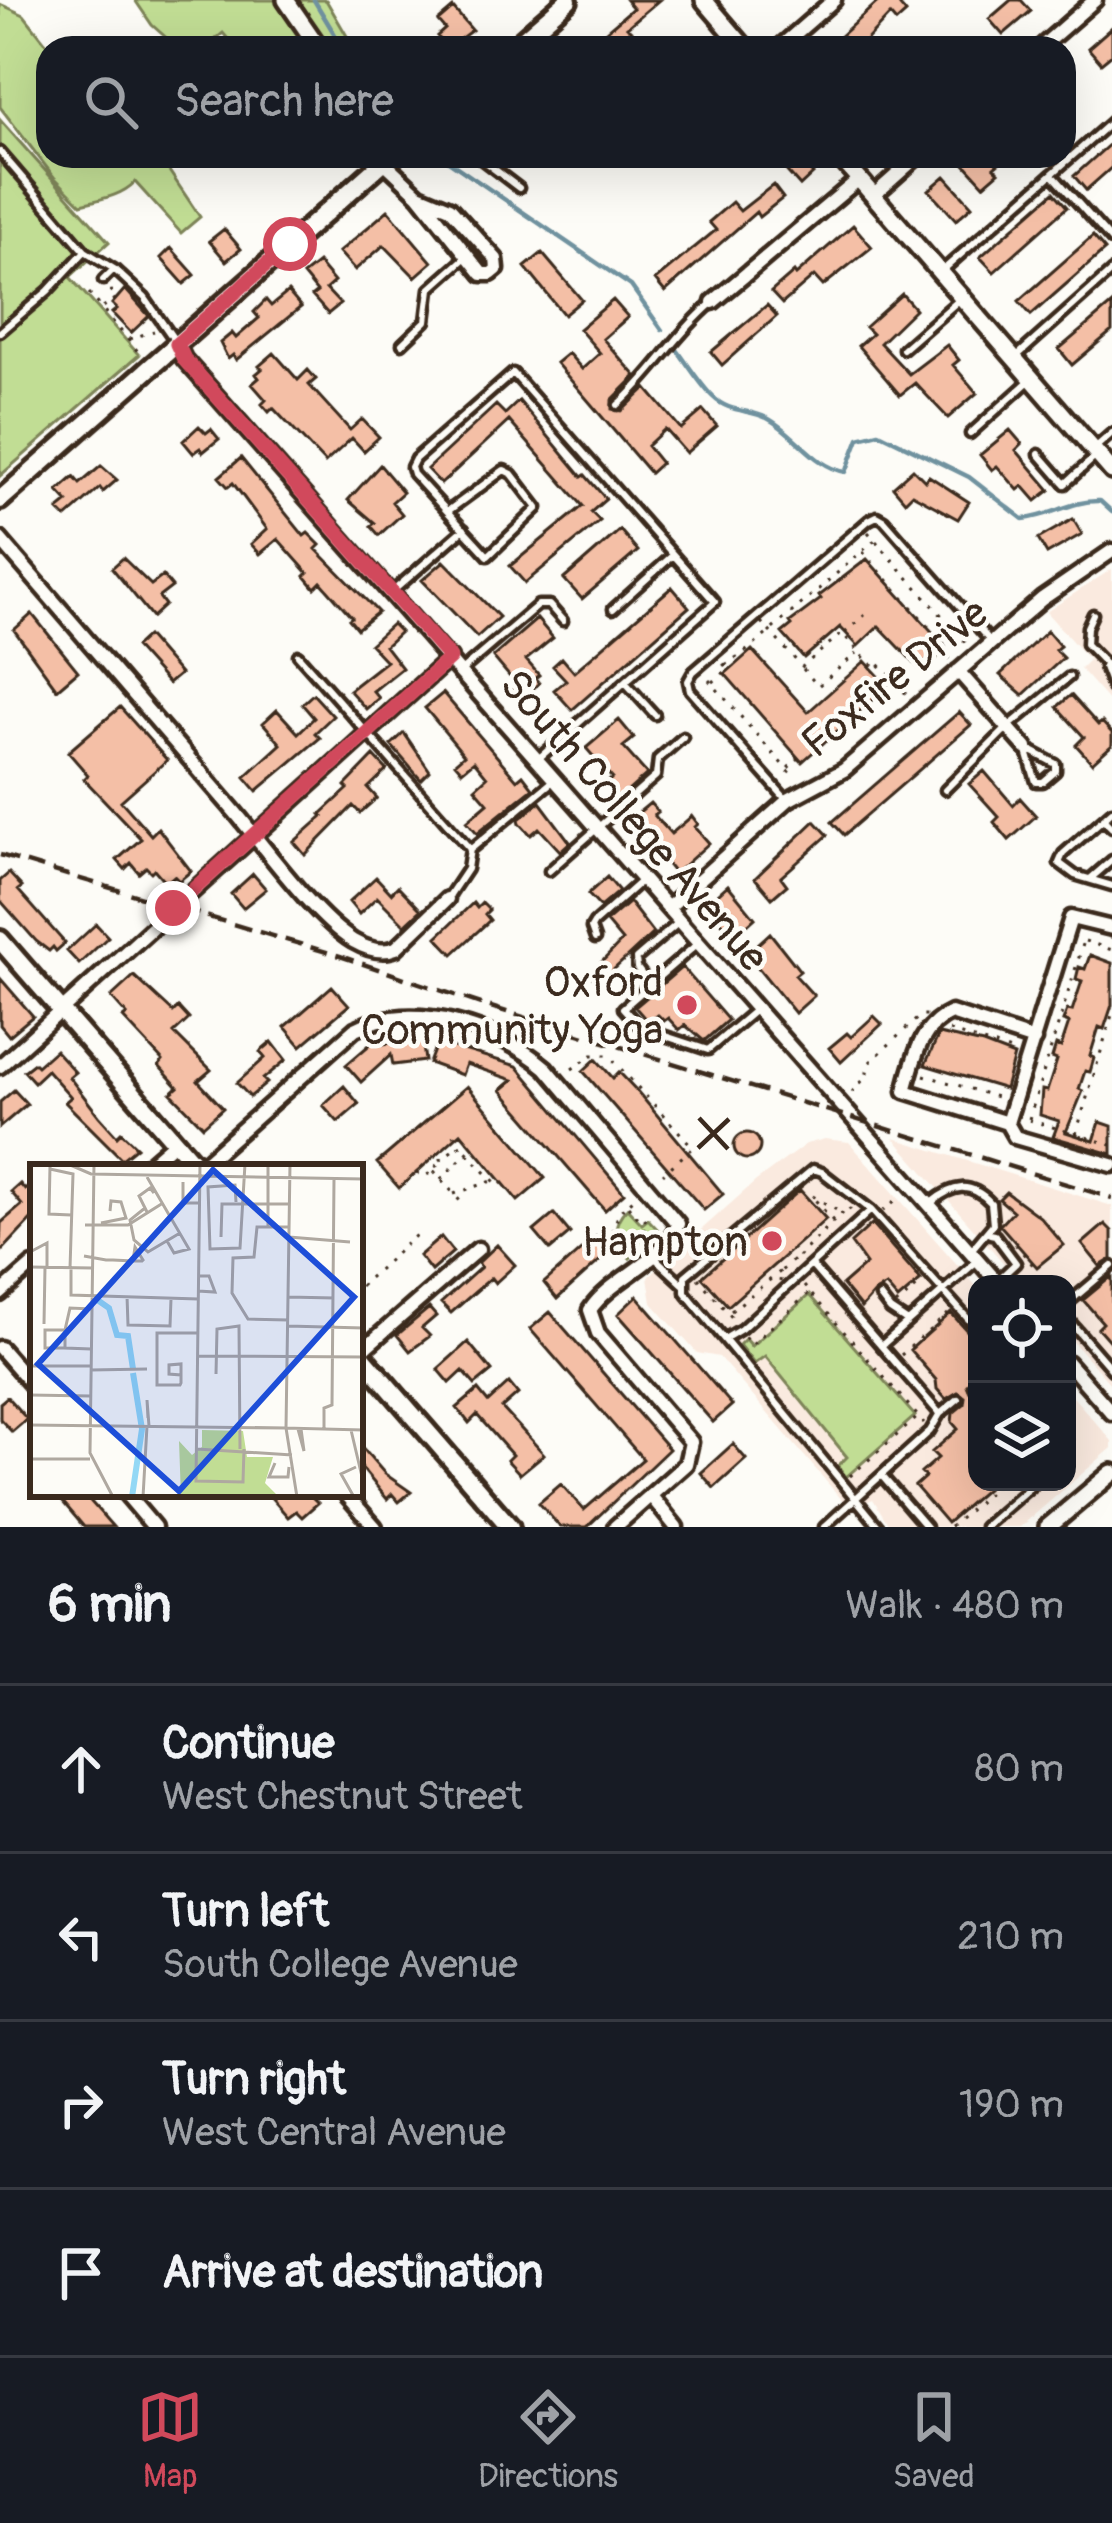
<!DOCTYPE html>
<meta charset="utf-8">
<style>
:root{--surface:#171b24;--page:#20242c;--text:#f1f3f6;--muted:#9ea1a6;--line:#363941;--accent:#d1495b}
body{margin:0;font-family:Pangolin,sans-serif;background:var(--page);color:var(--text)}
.controls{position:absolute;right:36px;bottom:36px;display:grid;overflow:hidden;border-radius:24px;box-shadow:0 12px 48px #0002}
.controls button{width:108px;height:108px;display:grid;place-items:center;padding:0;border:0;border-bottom:3px solid var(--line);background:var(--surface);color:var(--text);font:60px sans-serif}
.stop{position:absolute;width:36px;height:36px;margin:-27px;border:9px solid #d1495b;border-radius:50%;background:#fff}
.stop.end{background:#d1495b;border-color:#fff;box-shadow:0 3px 12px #0008}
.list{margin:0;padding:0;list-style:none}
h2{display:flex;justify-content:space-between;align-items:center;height:156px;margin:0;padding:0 48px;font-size:51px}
h2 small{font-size:39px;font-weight:400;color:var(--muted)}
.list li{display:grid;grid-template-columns:78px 1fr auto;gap:36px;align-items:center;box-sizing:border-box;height:168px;padding:0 48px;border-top:3px solid var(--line)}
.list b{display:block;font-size:45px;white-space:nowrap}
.list p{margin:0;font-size:39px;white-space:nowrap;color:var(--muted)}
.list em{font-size:39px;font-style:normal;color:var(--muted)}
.icon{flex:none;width:66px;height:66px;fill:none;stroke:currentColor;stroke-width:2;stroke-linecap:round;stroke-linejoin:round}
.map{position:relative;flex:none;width:1112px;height:1527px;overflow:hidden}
.search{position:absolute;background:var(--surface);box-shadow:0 12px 48px #0002;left:36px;right:36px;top:36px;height:132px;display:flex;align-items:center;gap:30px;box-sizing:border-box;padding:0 42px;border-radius:36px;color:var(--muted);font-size:45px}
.sheet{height:828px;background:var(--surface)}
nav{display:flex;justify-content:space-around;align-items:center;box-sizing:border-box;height:168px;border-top:3px solid var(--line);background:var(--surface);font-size:33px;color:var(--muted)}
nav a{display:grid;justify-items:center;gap:6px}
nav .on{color:var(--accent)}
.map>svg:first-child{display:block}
</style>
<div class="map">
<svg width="1112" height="1527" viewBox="0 0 1112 1527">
<rect width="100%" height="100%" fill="#fdfcf7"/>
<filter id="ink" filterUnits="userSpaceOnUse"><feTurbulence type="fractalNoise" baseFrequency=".00833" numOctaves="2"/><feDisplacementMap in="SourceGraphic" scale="24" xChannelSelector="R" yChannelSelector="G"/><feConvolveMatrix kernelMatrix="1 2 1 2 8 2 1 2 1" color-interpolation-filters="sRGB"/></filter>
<g filter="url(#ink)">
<path fill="#faeadf" d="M1112 569V705L1080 669 1089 660 1046 612Z
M894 1138 1112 1206V1386L1067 1335V1284H1022Z
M825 1139 849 1142 977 1287V1482H1067V1390L1112 1441V1448L1020 1527H890L873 1499 850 1509 719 1357 697 1353 652 1303 648 1277 756 1181 806 1144Z"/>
<path fill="#c1dd94" stroke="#7e8459" stroke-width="3" d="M135 0H278L307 48H236L223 33 205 48H178L152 25Z
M298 0H326L354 48H329Z
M0 4 24 15 50 48 48 156H159L200 217 181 233 135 182C120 197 100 199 81 204L54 177 0 107Z
M0 120 109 242 70 277 139 355 0 476Z
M627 1208 642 1224 648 1219 660 1232 630 1258C616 1241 609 1226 627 1208Z
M809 1295 915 1416 846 1477 838 1466 847 1457 765 1356 754 1364 739 1345 745 1339 751 1346Z"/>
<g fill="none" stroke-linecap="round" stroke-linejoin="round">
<path stroke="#70929f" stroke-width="4.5" d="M314 0 343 48
M441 156 631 286 662 330
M678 351C689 366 700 384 713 397 729 413 749 409 767 418 796 433 814 467 846 472L859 438 879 433 969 477 1023 519C1051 517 1071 500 1100 501L1112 512"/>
</g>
<path fill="#f4bfa6" stroke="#3b2a1e" stroke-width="3" d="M626 0H659L627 27 631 31 612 48H599L593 42 633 8Z
M880 0H908L900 6 906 13 896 22 890 15 859 48H827Z
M1011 0H1021L1031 11 1003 35 989 19Z
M453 8 472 30 448 48 437 36 445 29 438 21Z
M1112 27V54L1101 63 1088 48Z
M1112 142V167L1086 190 1074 176Z
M773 156H797L813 174 800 186Z
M974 156H1007L994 167 999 172 984 185 965 164Z
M945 176 972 206 956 220 929 190Z
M773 185 783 198 759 217 756 212 665 292 655 280 716 230 709 222 732 202 740 211Z
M1054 192 1067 207 994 272 980 257Z
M388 210 432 262 415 277 384 245 355 270 339 252Z
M853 225 872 247 823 286 814 276 782 304 771 292 794 272 796 275Z
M224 229 241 249 226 261 209 241Z
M1093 236 1105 250 1031 315 1019 301Z
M171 248 195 275 184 284 161 258Z
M542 253 582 300 564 315 525 267Z
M318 263 334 282 326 289 340 304 328 314 312 296 317 292 303 275Z
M125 289 149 316 131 333 112 313 117 309 112 304Z
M288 292 301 307 236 360 233 355 228 359 220 343 232 333 236 338 259 318 254 312 266 300 271 306Z
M902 294 915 309 880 343 909 374 947 345 959 360 953 365 977 393 948 418 915 383 900 395 858 346 872 334 865 327Z
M613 300 628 317 603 339 636 376 612 400V409L622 411 646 388 681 429 703 410 717 426 686 453 665 429 647 446 661 463 650 473 556 363 568 353 582 369 600 353 579 329Z
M1112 304V331L1072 365 1059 349Z
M767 305 777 316 722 365 711 352Z
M274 353 298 380 308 370 316 379 309 385 350 430 362 419 379 437 364 451 352 438 325 463 273 408 269 412 262 404 266 400 252 384 259 378 256 374 262 369 259 366Z
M519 401 582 477 585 475 606 499 591 512 600 521 525 583 510 566 583 506 509 421 441 484 427 469 496 405 505 414Z
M199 426 206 433 211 429 219 439 203 452 200 448 193 453 183 441Z
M1010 430 1022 444 1016 450 1050 490 1036 501 1023 486 1018 490 997 466 992 470 980 455Z
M241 458 304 536 308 533 320 545 316 549 378 612 357 629 349 619 352 617 321 582 315 588 305 576 308 573 278 539 260 554 251 544 267 529 233 483 228 487 219 477Z
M380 465 403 492 392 502 402 514 379 535 371 526 375 523 348 500Z
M101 466 117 480 103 492 100 488 66 518 58 510 68 502 58 491 74 477 80 484Z
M913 469 925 481 929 476 969 502 958 519 912 494 905 501 893 487Z
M1073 519 1082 534 1047 554 1038 539Z
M620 530 638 551 582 599 564 579Z
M123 558 151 585 163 576 172 587 159 597 165 605 152 617 112 568Z
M867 559 945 646 936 659 933 656 919 668 879 626 858 646 840 627 804 658 782 633 792 625 790 622 821 599 819 596Z
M444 561 499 617 477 637 422 580Z
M672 587 689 607 572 710 554 690 566 680 553 666 562 658 574 672Z
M32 614 78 671 57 689 14 630Z
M537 619 553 638 526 660 539 675 535 678 539 683 523 698 518 697 510 688 515 683 493 657Z
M392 624 400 632 385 646 402 668 373 691 379 698 366 709 349 690 386 661 370 644Z
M1047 631 1060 646 1055 650 1063 658 1023 695 1000 675Z
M147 636 180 674 168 684 135 647Z
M752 650 808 712 865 661 888 686 802 762 725 674Z
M443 693 517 780 523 775 533 788 477 833 467 821 488 803 475 788 487 777 474 761 462 771 455 763 464 755 425 708Z
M313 694 333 716 315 733 320 738 257 791 245 777 281 744 263 723 277 710 298 733 314 718 302 704Z
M1071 695 1098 725 1102 722 1112 733V745L1092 763 1076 745 1084 737 1057 707Z
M120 707 167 760 121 801 151 835 158 828 191 871 179 881 174 876 166 883 154 869 151 872 146 867 139 873 131 863 125 869 117 860 141 839 84 779 88 775 68 752Z
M959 712 971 725 844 835 832 822Z
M619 720 634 738 623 747 647 774 619 799 606 784 612 778 586 748Z
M404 733 430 771 421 780 391 745Z
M374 756 387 770 368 788 377 798 360 813 353 806 305 855 294 842 323 816 321 814 348 789 345 786Z
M984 771 1013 805 1020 798 1036 816 1009 840 994 822 999 817 969 784Z
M540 802 570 842 560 851 539 828 531 835 520 823 519 819Z
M650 803 658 812 654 815 671 834 692 816 698 824 695 827 709 843 678 871 673 872 665 862 666 856 632 818Z
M815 821 828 835 781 877 787 885 772 898 755 878Z
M9 873 22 887 18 890 65 943 56 951 53 947 49 951 36 941 0 900V881Z
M253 874 266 889 243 908 231 894Z
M376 877 391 893 398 886 421 910 405 925 377 897 359 914 349 902Z
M607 877 619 891 600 907 588 894Z
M728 885 755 918 734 937 709 907 713 904 710 901Z
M629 902 653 933 598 984 590 974 622 941 606 922Z
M473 903 477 908 482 903 489 910 485 914 490 920 453 954 437 937Z
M96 924 108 937 79 964 67 951Z
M770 933 800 971 795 975 814 996 795 1013 747 954Z
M1090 955 1112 963V1005L1104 1029 1099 1027 1090 1056 1094 1058 1090 1072 1085 1071 1079 1089 1083 1091 1066 1132 1094 1141 1100 1122 1112 1126V1154L1053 1137 1059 1121 1040 1115 1042 1090 1047 1091 1057 1060 1052 1058 1056 1045 1061 1047 1069 1023 1063 1021 1067 1010 1072 1011 1082 981 1076 979 1079 967 1085 969Z
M682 967 728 1020 704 1041 685 1025 679 1030 668 1018 664 1021 658 1015 648 1022 635 1007Z
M134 976 173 1012 178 1007 189 1019 174 1033 211 1070 198 1081 223 1108 203 1126 171 1093 178 1087 159 1066 163 1061 123 1018 127 1015 111 997Z
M0 978 33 1016 9 1036 0 1025Z
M332 986 349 1005 301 1046 285 1027Z
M874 1016 882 1024 841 1062 829 1048 847 1033 851 1037Z
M939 1034 983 1044 1014 1056 1005 1089 925 1065Z
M422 1038 425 1061 393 1065 391 1055 361 1082 346 1065 374 1041 377 1045Z
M272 1042 286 1060 263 1079 267 1083 250 1097 237 1083 265 1058 260 1052Z
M437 1042 517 1066 624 1193 605 1210 501 1090 513 1080 466 1064 462 1075 429 1063Z
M55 1050 75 1072 69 1077 99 1116 117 1136 121 1132 137 1147 122 1159 65 1102 71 1097 47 1070 34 1082 24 1071 34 1063 37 1066Z
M596 1059 613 1078 619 1072 637 1091 723 1194 704 1210 583 1071Z
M344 1086 359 1104 338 1122 323 1105Z
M467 1086 545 1178 518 1201 461 1133 399 1188 377 1163Z
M14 1090 27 1104 0 1127V1102Z
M734 1146a13 13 0 1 1 26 0a13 13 0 1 1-26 0Z
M33 1183V1218L0 1253 1 1223 22 1205 11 1192 20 1184 25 1190Z
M800 1190 826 1219 728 1306 702 1277Z
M1006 1192 1040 1217 1064 1245 1037 1267 1000 1225 1013 1211 999 1199Z
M554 1214 570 1233 550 1250 534 1231Z
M872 1224 921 1280 898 1300 886 1286 875 1292 861 1308 842 1285 866 1264 851 1243Z
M1105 1224 1112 1231V1259L1100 1266 1082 1244Z
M600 1233 614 1248 557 1299 544 1283Z
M441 1237 453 1252 431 1271 419 1256Z
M497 1245 515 1265 495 1283 491 1278 451 1313 441 1303 481 1267 478 1263Z
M1112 1276V1344L1098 1328 1103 1323 1083 1300Z
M637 1296 732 1405 713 1422 618 1314Z
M429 1308 436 1316 422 1328 430 1336 410 1351 397 1335Z
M550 1312 669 1449 587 1527H560L539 1503 561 1484 584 1510 643 1459 530 1329Z
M951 1313 977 1342V1376L967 1385 970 1392 977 1393V1482H994L947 1523 915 1486 925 1477 921 1473 938 1458 932 1452 958 1429 952 1422 953 1413 964 1404 965 1397 958 1392 946 1399 937 1389 936 1380 910 1350Z
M468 1342 492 1371 475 1385 463 1371 450 1383 438 1369Z
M509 1383 518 1394 502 1408 544 1454 520 1474 507 1460 512 1455 477 1415 469 1423 457 1408 478 1390 488 1402Z
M7 1397 27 1419 12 1432 0 1419V1403Z
M733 1444 746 1459 714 1488 701 1473Z
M360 1445 385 1474 411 1492 399 1502 392 1494 387 1499 360 1466Z
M69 1494H84L113 1527H84L62 1501Z
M268 1494H309L318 1503 302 1517 296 1511 288 1517Z"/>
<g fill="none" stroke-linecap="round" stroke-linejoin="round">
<defs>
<path id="service" d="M0 152 85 251 114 269 145 298 175 341
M477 156 519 188
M1052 174 1112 121
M942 271 1052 174 1112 241
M103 280 114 269
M0 332 48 291 85 251
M402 344 426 321 430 289 466 257
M903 349 959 300
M1017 356 1112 271
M618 405C653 374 675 335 711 304
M970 434 1029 381
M1096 447 1112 433
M1039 454 1065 484 1095 457
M448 511 504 470 512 474 538 508 488 556 413 474 411 467 415 459 513 373 715 602 538 759
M392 592 464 529
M613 609 673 555
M1093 614 1087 627 1086 644 1112 671
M298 655 470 849 467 869 447 899
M1104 667 1112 688
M461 671 538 605H549L563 621
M625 682 655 715
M1026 748 1056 764V771L1043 782H1036Z
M945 790 1008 727 1069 677
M785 798 690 690 688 681 693 672 869 520 877 516 884 520 991 642
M1112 811 1063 854 1059 863 1075 875 1112 886
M1103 819 1112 828
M471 849 553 781
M549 871 656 776 658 759 683 737
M1090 879 1112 860
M595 939 591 928 594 923 641 881
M696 945 623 1008 641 1028 708 1050 755 1010
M649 984 637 968 636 959 678 923
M932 1202C953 1185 970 1181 991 1203L993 1224 972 1249
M990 1234 995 1235 1016 1263 999 1279
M655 1258 683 1284
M812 1266 940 1414 930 1431 824 1527
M880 1297 890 1310 908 1322
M1067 1304 1112 1266
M1067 1318 1112 1370
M726 1338 741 1329 871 1210
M881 1346 977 1261
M974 1386 977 1383
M940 1414 958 1399
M1067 1441V1443
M882 1476 926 1527
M879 1527 685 1292V1276L813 1169 822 1172 871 1210 977 1329
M984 1527 1036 1482"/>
<path id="minor" d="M779 48 834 0
M1040 48 1095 0
M384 162 419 195 482 274H491L497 269 496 259 450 208 419 195
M873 196 918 156
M713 302 859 179
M177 344 184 359 999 1284
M0 539C78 630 157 721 235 812 266 849 314 916 353 941 367 949 382 954 396 948L447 899
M958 671 1026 748
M669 907 788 800 844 770 1042 599 1112 551
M0 1066 450 658
M1007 1123 905 1091C914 1060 919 1027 951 1013L1034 1040
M1007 1123 1071 918 1112 928
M1007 1123 1015 1137 1112 1165
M146 1167 175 1142
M200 1167 355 1029C413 1000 499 1027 546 1068L678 1224C664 1262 612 1277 590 1310L598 1333 691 1442 686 1464 615 1527
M0 1294 33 1265
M0 1348 33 1386
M360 1352 478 1249
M1067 1362 1112 1413
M126 1494 154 1527
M346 1494 375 1527
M651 1496 676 1527"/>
<path id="tertiary" d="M286 0 319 48
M704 0 745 48
M839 156 1112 471
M1048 1527 1112 1473"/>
<path id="secondary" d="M513 48 568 0
M0 500 390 156
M0 940 197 1167
M360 1354 510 1527"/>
</defs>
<use href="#service" stroke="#3b2a1e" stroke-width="15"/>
<use href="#minor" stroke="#3b2a1e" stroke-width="21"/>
<use href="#tertiary" stroke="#3b2a1e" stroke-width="24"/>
<use href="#secondary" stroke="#3b2a1e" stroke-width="26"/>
<path stroke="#3b2a1e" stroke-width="3" stroke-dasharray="3 9" stroke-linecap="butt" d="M89 293 141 355
M103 307 117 298 106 286
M129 339 154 331
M868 532 967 644
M863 552 947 647
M761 622 802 667 842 633 871 665 876 661 908 696
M845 633 867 613
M950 659 943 651 960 636
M725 665 752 647 875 540
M803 669 818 686 857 653
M709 680 795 779
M713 682 728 669 720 660
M788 768 799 758
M1085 941 1112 950
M949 1031 1014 1052
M572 1069 592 1055H608L693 1147 663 1174
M924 1075 1000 1098
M852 1092 866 1077 869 1063 921 1015H927
M1029 1119 1084 941
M1029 1120 1112 1145
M454 1134 459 1145 499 1186 503 1182
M1076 1134 1112 1015
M440 1160 457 1147
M434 1171 461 1202
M416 1173 425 1176 434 1171 439 1161 436 1156
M441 1179 473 1147
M454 1194 492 1181
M628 1206 642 1222 648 1217
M883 1211 899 1197
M833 1221 811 1195 840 1212
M1015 1244 1033 1265
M638 1252 646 1235 642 1222
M623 1253 612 1231 620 1211 633 1199
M798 1257 848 1207 851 1211
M698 1278 735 1321
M780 1282 781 1271 797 1257
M360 1286 416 1235
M804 1286 924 1423
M896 1305 920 1284
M731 1311 781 1271
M745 1337 751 1345 808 1294
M901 1355 948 1314
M850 1476 918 1417
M950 1527 1001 1482"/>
<use href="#service" stroke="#fdfcf7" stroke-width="6"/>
<use href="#minor" stroke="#fdfcf7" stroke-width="12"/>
<use href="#tertiary" stroke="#fdfcf7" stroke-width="15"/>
<use href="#secondary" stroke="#fdfcf7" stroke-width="16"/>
<path stroke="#3b2a1e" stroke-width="4.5" stroke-dasharray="18 9" stroke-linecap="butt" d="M0 855 340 956 481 1004 1112 1198"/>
</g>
</g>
<g fill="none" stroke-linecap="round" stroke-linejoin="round" filter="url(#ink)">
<path stroke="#d1495b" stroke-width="15" d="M173 908 450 658 184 359 177 344 290 244"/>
</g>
<path fill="none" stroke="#3b2a1e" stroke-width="4.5" d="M699 1118 728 1149M698 1148 729 1119"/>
<g fill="#d1495b" stroke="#fdfcf7" stroke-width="4.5">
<circle cx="687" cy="1005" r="12"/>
<circle cx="772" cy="1241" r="12"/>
</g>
<g text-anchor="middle" stroke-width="9" stroke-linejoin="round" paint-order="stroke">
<g font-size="42" fill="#3b2a1e" stroke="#fdfcf7">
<text transform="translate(894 677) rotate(-39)" y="15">Foxfire Drive</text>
<text transform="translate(635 820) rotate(49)" y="15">South College Avenue</text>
</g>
<g font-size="42" fill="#3b2a1e" stroke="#fdfcf7" text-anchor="end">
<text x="663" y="996">Oxford<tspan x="663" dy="48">Community Yoga</tspan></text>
<text x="748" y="1256">Hampton</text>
</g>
</g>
<g transform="translate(30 1164)">
<rect width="333" height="333" fill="#fdfcf7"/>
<path d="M172 266 213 267 217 293H243L235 319 249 333H151L149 277 162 291 172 283Z" fill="#c1dd94"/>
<path fill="none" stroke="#93d8f5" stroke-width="6" d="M66 135 79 144 87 171 98 172 103 205M102 333 112 265 103 209"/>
<path fill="none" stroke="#afa8a0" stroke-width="3" d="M38 0 61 10 333 15M64 0 60 289 83 333M170 0 166 317 213 318 214 285M20 2 19 50 41 51M20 5 43 10 40 104M117 13 159 85 144 89 137 77M153 18V39H169M206 38 205 21 178 23 180 85 210 84 215 0M115 44 100 56 104 76 118 88 150 69M117 48 109 32 120 24 124 29M71 59 96 54 91 38 81 37 80 47M55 61H98L133 39M238 62V0M191 73 192 40H260M259 73 320 78M0 88 17 79V103M54 92 76 96H83L103 97H112L113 96 105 83 103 97M0 103 62 104M41 104V131L168 135M168 127 185 128 179 112H168M97 132 98 161 140 162 141 135M258 133 304 134M258 156 218 155 202 129 203 94 224 93 227 63H259M14 160 15 103M258 162 333 164M35 184H15V166H35M61 185 35 184V166L40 144 62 145M167 192 333 193M0 202H61M61 206 117 205M186 210 187 165 209 162 210 285M151 211 139 210V201L151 200V219L150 221H127V169H168M0 231 60 232M118 254 117 236 119 262M0 261 256 264 260 0M268 265 274 287 271 265M294 265V244L302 241 304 15M321 266 333 317M167 285 262 291M0 295H60M245 299 239 313H258L259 303M113 333 117 262M267 333 256 264 333 266M324 333 311 310 326 303"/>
<path fill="#1d4ed8" fill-opacity="0.15" stroke="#1d4ed8" stroke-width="6" d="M183 6 324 133 149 327 8 200Z"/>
<rect width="333" height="333" fill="none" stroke="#3b2a1e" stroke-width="6"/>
</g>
</svg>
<div class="controls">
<button><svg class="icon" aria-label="locate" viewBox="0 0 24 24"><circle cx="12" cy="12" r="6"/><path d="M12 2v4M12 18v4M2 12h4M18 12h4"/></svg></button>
<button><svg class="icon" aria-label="layers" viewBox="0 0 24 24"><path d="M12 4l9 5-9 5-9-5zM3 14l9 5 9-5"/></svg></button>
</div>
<div class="stop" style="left:290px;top:244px"></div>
<div class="stop end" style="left:173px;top:908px"></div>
<div class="search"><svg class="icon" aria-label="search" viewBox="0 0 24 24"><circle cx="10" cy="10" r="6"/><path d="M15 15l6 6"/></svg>Search here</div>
</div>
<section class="sheet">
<h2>6 min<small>Walk · 480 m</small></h2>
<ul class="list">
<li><svg class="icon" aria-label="ahead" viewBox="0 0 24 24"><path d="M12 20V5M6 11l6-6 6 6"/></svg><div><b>Continue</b><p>West Chestnut Street</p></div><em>80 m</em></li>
<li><svg class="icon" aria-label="left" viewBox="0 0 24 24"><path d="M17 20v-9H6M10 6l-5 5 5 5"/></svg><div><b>Turn left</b><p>South College Avenue</p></div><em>210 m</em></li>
<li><svg class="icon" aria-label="right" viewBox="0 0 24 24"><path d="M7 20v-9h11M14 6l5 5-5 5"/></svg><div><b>Turn right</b><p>West Central Avenue</p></div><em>190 m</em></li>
<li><svg class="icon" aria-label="arrive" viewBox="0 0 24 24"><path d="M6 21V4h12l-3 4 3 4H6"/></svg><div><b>Arrive at destination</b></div></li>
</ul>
</section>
<nav>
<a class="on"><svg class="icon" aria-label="map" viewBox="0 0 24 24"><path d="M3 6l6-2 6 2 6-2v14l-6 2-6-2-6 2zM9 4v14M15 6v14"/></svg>Map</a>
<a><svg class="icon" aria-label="directions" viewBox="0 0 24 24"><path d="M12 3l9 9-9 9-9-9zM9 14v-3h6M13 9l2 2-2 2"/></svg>Directions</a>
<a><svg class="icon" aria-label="saved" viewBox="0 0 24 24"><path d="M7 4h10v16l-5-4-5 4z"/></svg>Saved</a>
</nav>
